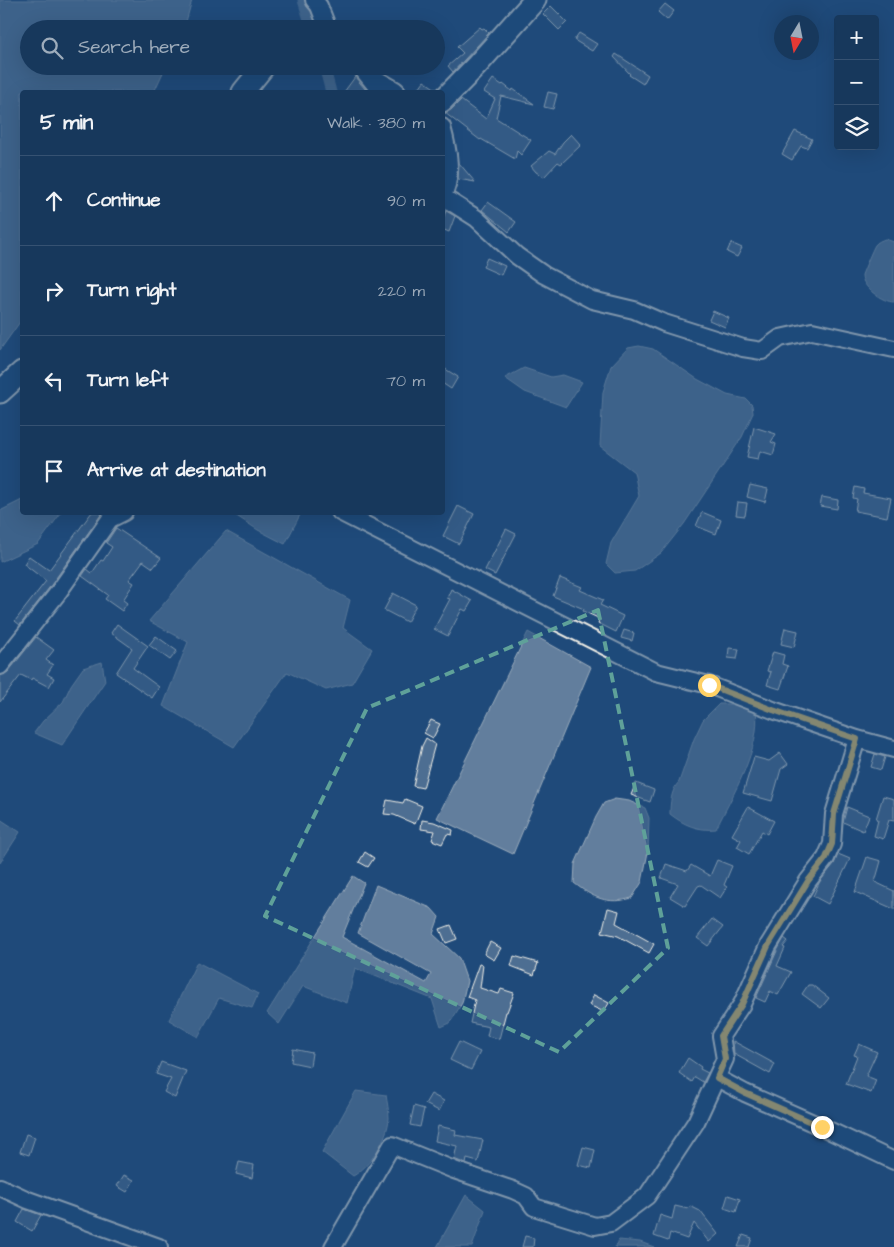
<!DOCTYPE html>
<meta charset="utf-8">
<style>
:root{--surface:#17385c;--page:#203f62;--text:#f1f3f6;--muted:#9eacbb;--line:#365272}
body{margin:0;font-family:"Architects Daughter",sans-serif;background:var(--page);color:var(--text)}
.controls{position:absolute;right:15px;top:15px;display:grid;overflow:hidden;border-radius:5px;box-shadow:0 5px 20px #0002}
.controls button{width:45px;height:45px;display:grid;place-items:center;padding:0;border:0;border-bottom:1px solid var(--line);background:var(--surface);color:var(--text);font:25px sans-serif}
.compass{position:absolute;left:774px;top:15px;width:45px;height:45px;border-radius:50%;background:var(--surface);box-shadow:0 5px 20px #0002;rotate:190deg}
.stop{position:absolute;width:15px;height:15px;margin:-11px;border:4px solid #ffd166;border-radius:50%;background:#fff}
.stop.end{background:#ffd166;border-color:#fff;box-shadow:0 1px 5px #0008}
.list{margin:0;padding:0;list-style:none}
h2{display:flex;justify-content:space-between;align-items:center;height:65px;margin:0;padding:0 20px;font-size:21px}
h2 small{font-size:16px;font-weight:400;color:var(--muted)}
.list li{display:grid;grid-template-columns:32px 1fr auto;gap:15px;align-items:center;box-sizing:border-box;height:90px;padding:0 20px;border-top:1px solid var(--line)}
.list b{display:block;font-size:19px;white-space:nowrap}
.list em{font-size:16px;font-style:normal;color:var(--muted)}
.icon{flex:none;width:28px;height:28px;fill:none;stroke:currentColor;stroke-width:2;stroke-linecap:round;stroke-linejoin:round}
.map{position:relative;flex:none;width:894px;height:1247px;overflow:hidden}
.search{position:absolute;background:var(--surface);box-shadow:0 5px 20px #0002;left:20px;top:20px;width:425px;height:55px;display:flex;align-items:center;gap:12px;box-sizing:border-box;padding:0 18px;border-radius:28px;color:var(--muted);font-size:19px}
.panel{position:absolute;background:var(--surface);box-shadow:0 5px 20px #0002;left:20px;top:90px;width:425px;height:425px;border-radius:5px}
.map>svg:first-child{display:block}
</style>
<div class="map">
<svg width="894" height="1247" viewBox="0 0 894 1247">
<rect width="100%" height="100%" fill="#1f4a7a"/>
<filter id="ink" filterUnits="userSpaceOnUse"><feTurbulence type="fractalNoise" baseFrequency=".02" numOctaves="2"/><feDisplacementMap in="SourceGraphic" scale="10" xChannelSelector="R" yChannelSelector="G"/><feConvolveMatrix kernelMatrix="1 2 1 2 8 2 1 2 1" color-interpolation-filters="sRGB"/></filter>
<g filter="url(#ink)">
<path fill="#627e9d" stroke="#9cacbb" d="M0 0H192L184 29H29V66H166L154 92H22V319L0 350Z
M885 239 894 242V302C883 302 862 288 862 275 863 272 873 248 875 245 877 242 882 240 885 239Z
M639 346 653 349 697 379 727 395 746 399 752 405 753 413 742 437 684 524 661 553 635 571 615 573 606 564 611 543 639 496 634 472 600 446 603 392 611 366 628 348Z
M524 368 551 377 563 375 582 382 566 407 525 392 505 378Z
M22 500V512L61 513 38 544 0 562V511Z
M232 513V512L301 513 285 544 258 530Z
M226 531 350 600 343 628 372 649 352 683 326 690 287 672 234 747 163 706 188 642 149 621Z
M528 632 591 667 513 854 437 818Z
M102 662 105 681 62 745 34 733 43 721 63 702 71 685 83 668Z
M719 704H740L756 710C762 747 732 796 716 829 698 831 684 825 670 814 670 804 671 790 679 782L694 739 703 720Z
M615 799 629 801 645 808 649 818 648 852 642 882 632 898C608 905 593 898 574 883L575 864 596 817 604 803Z
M0 819 20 832 0 863Z
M353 876 364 883 342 937 426 983 431 974 358 933 376 885 431 908 439 917 433 934 459 958 467 981 462 1003 450 1023 441 1027 432 999 355 968 347 1003 303 986 279 1024 267 1013Z
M197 962 258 994 252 1008 219 998 198 1037 169 1020Z
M356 1091 386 1095C387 1102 389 1111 389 1118 388 1138 370 1167 353 1176L322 1152Z
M466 1195 485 1210 472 1247H437Z
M619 1240 640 1242 654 1247H615Z"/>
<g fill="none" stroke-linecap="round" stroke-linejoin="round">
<path stroke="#627e9d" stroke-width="11" d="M303 0 312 29
M324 66 331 92"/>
</g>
<path fill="#4d6e92" stroke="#f4f1e8" d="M665 4 674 11 667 20 658 12Z
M551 6 567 22 559 30 543 14Z
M480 27 482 29 484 28 489 33 453 72 448 66 463 53 457 47Z
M579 33 597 44 592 51 574 40Z
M616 54 648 75 643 84 629 75 630 74 614 57Z
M355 77 365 89 370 92H344Z
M493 79 502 85 503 84 512 91 513 89 534 104 501 96 496 118 531 140 521 155 517 151 515 159 481 139 480 140 445 113 451 110 461 100 486 119 495 99 484 92Z
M424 81 436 89 433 92H425L419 88Z
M548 92 557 94 553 109 544 107Z
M795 131 812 139 807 148 801 146 792 160 782 154Z
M571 134 581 145 561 164 558 162 544 177 536 172 531 166 549 151 555 154 563 142Z
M459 163 475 182 458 179Z
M488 202 516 222 509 232 482 210Z
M446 211 455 216 449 232 442 229V221Z
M731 243 742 248 737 257 727 252Z
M487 258 505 266 501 275 483 267Z
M713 311 729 318 725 327 709 320Z
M442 367 458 377 451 389 442 383Z
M754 427 776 434 771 442 776 444 773 455 760 451 758 459 747 457Z
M750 485 768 489 765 502 747 497Z
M855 487 864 489 863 493 891 498 887 517 855 511 857 499 853 498Z
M822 497 838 500 837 509 820 506Z
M738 502 747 503 745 516 736 515Z
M458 506 474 514 459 544 443 536Z
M92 512H103L49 588 20 625 15 621 46 581 24 564 29 556 49 570Z
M702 512 721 520 716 534 696 526Z
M116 528 161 558 153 568 143 561 129 580 134 583 123 600 127 603 122 611 105 599 108 595 82 576 87 569 92 573 101 560 103 561 112 547 106 543Z
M506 529 516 534 495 575 485 570Z
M560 578 582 587 580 590 603 600 600 605 623 616 616 632 598 623 600 619 583 611 584 609 553 596Z
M451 589 472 601 466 611 462 609 448 636 434 629 450 599 447 598Z
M393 593 416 605 407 622 384 610Z
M117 624 148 646 133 668 159 687 152 698 116 673 132 648 111 633Z
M785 628 798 631 794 647 781 644Z
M624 630 634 633 632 641 621 638Z
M156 636 177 651 170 660 149 645Z
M36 637 54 650 46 660 53 665 47 674 54 678 49 687 32 678 31 680 21 675 0 702V676L8 672Z
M729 648 739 649 737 659 728 658Z
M773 652 784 655 782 664 788 666 780 689 767 685 771 672 767 671Z
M431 720 440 724 433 738 424 733Z
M426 738 435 744 423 788 413 786 422 746Z
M780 753 788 764 781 769 772 801 743 793 754 757 769 761Z
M875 754 885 757 881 770 871 767Z
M636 783 654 790 650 802 631 795Z
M883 796 894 799V821L889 820 883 839 874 836 878 820 876 819Z
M405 799 422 806 415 824 394 815 384 814 387 800 403 803Z
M748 807 774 821 767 834 762 831 749 854 737 847 741 840 732 835Z
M847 807 869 816 863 831 843 822Z
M422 820 434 822 453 830 452 835 447 834 442 844 432 840 435 831 421 829Z
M365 852 374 858 368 867 359 862Z
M838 854 850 859 828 904 813 896 820 881 834 864Z
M867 857 881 861 875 882 894 891V909L855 892Z
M717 860 732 866 724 885 727 887 720 898 701 885 698 886 685 906 670 897 678 884 661 878 666 864 687 871 691 865 710 876Z
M608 908 619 911 616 923 654 944 649 953 618 936 602 932Z
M712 919 723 927 708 946 697 938Z
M451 925 457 939 446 943 440 929Z
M784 938 788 941 783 947 785 948 777 966 791 972 778 995 770 991 765 1002 756 998 777 951Z
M490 942 501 948 494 960 484 954Z
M514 956 538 963 534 975 511 966Z
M479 964 483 965 480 988 499 994 501 989 514 993 507 1012H506L499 1039 487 1036 489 1027 470 1023 475 1000 467 997Z
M808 985H812L829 998 821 1008 802 994Z
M594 995 609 1003 604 1012 589 1005Z
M733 1041 775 1064 770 1074 734 1054Z
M459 1042 480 1052 471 1070 450 1060Z
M859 1044 877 1052 866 1076 876 1080 871 1093 846 1084 857 1056 854 1055Z
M293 1049 312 1053 310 1066 291 1062Z
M688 1058 701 1067 700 1069 708 1073 703 1082 695 1077 692 1082 679 1073Z
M161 1062 186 1071 175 1098 164 1092 171 1079 156 1074Z
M431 1094 444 1101 439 1111 425 1104Z
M414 1106 424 1109 420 1127 410 1125Z
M438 1126 456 1130 455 1135 483 1140 478 1162 467 1159 466 1164 454 1159 457 1146 435 1141Z
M26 1134 35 1137 29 1155 20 1152Z
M583 1147 595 1150 591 1168 578 1165Z
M239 1162 254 1165 252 1178 236 1174Z
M124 1175 134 1180 127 1192 117 1186Z
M728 1195 740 1199 736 1212 724 1208Z
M675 1206 688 1209 690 1206 700 1211 718 1234 709 1242 694 1223 687 1239 670 1233 668 1241 654 1236 660 1215 672 1219Z
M24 1209 41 1215 32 1231 17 1222Z
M743 1235 752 1238 749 1247H738Z
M525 1236 534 1238 533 1247H522Z"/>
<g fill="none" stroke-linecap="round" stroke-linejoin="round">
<defs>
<path id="minor" d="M314 0 319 6 328 29
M442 127C448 149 454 176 442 197
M443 197 476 218 517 256 544 275 592 300 634 310 664 323 743 348 762 351 780 338 812 331 894 349
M340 512 656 672 709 685 773 710 857 739 894 749
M0 666 57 594 110 519 124 512
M717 1078 745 1093 822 1127 894 1161
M0 1187 28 1200 159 1247
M333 1247 392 1145 454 1170 513 1190 526 1196 534 1207 595 1226 611 1223 647 1196 696 1122 725 1059 721 1036 742 1004 768 946 808 881 826 858 832 844 834 814 857 739"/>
<path id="major" d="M363 66 375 81 394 92
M243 92 264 66
M442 101 477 65 535 0
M0 392 22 372"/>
</defs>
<use href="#minor" stroke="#f4f1e8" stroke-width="20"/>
<use href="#major" stroke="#f4f1e8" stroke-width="25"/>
<use href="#minor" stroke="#1f4a7a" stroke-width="16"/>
<use href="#major" stroke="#1f4a7a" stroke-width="21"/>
</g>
</g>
<g fill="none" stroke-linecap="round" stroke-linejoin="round" filter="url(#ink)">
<path stroke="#ffd166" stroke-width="6" d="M709 685 773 710 857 739 834 814 832 844 826 858 808 881 768 946 742 1004 721 1036 725 1059 717 1078 745 1093 822 1127"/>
</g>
<path d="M0 0H894V1247H0ZM598 610 668 948 559 1052 265 916 367 708Z" fill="#1f4a7a" fill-opacity=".55" fill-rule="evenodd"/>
<path fill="none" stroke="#5fa199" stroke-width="4" stroke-dasharray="10 6" stroke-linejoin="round" d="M598 610 668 948 559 1052 265 916 367 708Z"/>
</svg>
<div class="controls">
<button>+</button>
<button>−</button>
<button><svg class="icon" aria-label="layers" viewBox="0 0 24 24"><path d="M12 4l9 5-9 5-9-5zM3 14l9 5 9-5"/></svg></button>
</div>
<svg class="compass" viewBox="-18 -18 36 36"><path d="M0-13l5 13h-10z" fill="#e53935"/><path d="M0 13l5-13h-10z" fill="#9eacbb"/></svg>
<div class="stop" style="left:709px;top:685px"></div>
<div class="stop end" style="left:822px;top:1127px"></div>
<div class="search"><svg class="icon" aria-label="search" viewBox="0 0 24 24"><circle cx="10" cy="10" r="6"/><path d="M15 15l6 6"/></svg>Search here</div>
<section class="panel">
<h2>5 min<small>Walk · 380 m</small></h2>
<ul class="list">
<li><svg class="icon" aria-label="ahead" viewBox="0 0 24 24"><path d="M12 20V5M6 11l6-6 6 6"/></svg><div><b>Continue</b></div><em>90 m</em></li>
<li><svg class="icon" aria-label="right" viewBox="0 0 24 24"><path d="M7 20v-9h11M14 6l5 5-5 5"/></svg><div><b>Turn right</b></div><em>220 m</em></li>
<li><svg class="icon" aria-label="left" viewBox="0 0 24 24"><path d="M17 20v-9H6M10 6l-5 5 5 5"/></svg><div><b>Turn left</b></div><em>70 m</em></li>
<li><svg class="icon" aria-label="arrive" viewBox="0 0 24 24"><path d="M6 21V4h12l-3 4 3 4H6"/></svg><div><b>Arrive at destination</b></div></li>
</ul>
</section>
</div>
